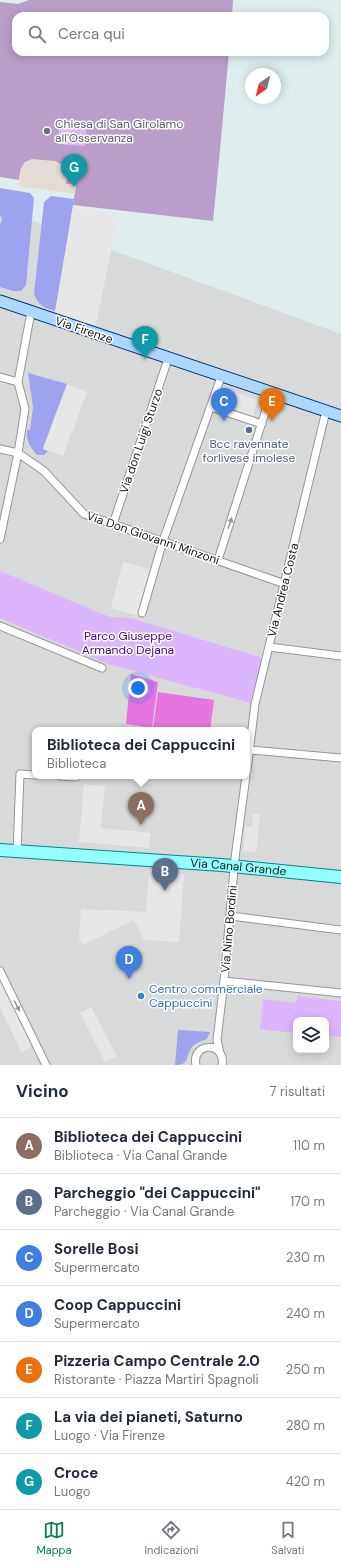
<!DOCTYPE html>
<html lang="it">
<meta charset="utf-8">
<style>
:root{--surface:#fff;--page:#f6f6f7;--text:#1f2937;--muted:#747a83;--line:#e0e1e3;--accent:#0b8043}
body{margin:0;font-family:"DM Sans",sans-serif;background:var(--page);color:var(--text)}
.controls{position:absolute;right:12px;bottom:12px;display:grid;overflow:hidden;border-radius:8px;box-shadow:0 2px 10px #0003}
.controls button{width:36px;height:36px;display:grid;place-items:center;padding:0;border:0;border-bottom:1px solid var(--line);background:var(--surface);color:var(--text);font:20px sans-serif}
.compass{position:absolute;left:245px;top:68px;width:36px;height:36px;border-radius:50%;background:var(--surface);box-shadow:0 2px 10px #0003;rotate:215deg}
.you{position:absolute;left:138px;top:688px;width:14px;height:14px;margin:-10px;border:3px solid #fff;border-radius:50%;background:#1a73e8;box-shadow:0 0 0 6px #1a73e833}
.badge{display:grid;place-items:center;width:26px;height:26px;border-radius:50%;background:var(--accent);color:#fff;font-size:13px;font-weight:700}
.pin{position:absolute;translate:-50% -33px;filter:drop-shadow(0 1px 2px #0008)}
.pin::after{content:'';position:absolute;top:21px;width:14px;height:12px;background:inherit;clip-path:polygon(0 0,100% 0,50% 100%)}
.popup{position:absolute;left:32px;top:727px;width:218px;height:52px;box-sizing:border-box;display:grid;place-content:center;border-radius:8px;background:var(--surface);filter:drop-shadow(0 1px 3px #0005);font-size:13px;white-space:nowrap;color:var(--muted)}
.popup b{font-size:15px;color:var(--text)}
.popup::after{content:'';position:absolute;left:50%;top:100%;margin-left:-8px;border:8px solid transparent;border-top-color:var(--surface)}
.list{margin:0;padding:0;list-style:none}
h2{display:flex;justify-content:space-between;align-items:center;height:52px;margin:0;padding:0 16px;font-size:17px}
h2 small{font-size:13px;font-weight:400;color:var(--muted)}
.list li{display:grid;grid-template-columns:26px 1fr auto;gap:12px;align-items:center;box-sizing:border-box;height:56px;padding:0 16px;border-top:1px solid var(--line)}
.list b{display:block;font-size:15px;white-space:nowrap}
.list p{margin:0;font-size:13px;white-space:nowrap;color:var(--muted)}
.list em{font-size:13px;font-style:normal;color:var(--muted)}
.icon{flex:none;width:22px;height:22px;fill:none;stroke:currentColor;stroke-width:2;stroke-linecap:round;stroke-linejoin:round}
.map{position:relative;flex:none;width:341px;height:1065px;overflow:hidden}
.search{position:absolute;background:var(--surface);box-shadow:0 2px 10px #0003;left:12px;right:12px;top:12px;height:44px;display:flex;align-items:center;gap:10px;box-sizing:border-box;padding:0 14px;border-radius:12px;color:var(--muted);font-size:15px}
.sheet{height:444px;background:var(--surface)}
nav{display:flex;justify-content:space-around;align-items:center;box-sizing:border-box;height:56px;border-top:1px solid var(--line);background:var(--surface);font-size:11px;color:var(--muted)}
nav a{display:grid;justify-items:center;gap:2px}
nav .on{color:var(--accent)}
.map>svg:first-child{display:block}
</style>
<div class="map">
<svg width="341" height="1065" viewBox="0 0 341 1065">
<rect width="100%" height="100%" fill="#dfedee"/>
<path fill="#d8d9d9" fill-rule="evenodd" d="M0 209 341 334V1065H0ZM35 730H247V776H35ZM296 1020H326V1050H296Z"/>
<path fill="#9fa3ef" d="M0 188 30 193 34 198 26 285 21 291H13L0 287V225L2 219 0 215Z
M51 196 74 199 55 311C44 308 38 305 34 294L44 202Z
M28 373 67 384 43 448 48 451 44 455H37C30 446 26 441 27 430H30L33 407Z
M178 1030 210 1032 207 1039C202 1041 197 1042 193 1046 184 1056 191 1065 175 1065Z"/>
<path fill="#b89ec9" d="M29 0H233L232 16H16V52H229L220 150 213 221 73 205 76 185 66 184 67 174 21 168 19 180 0 177V2L18 4Z"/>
<path fill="#dbb6ff" d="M60 120 87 122 85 146 58 144Z
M0 571 110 617 131 618 266 659 255 704 108 664 0 618Z
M298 996 341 1001V1037L326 1036V1020H296V1033L260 1029 263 999 296 1003Z"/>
<path fill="#e674e1" d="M131 674 158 682 152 728 126 724Z
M158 692 214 700 210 730H166L153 728Z"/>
<path fill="#e7e7e7" d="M73 208 119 214 94 333 54 319Z
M67 384 87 392 63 456 43 449Z
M221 388 258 400 253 416 216 404Z
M123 562 157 571 145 618 111 608Z
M84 784 105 786 101 828 151 833 149 848 79 842Z
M253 814H260L256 852 243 851 245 826 252 827Z
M149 870 184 874 179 942 144 940 134 920 83 945 79 938 81 909 146 912Z
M0 979 33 1046 21 1052 0 1008Z
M91 1007 117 1056 105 1062 80 1013Z"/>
<path fill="#e4dbd4" d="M32 159 55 161 64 166 67 174 66 184 76 185 75 194 18 186 21 168 25 162Z"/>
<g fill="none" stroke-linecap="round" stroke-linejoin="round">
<defs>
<path id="street" d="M0 377 18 382
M211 407 262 424
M0 449 18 453 44 471 84 514 285 584
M113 524 168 359
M0 539 18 453 25 409 18 382 31 312
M218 560 271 394
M142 613 163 541 221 377
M0 626 102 668
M269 647 341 656
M250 750 341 758
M247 770 255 704 326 411
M60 776 76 777
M17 852 20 774 35 775
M231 916 341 930
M0 971 46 1065
M224 981 341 993
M220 1053 217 1040 224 981 235 858 246 776
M196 1065C191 1042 226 1041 222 1065"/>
<path id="secondary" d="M0 301 341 416"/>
<g id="primary">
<path id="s1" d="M0 850 222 865 341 877"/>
</g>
</defs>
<use href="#street" stroke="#959595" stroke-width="9"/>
<use href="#secondary" stroke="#003575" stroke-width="13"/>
<use href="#primary" stroke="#008393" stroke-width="14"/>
<use href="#street" stroke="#fff" stroke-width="7"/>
<use href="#secondary" stroke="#add7ff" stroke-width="11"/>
<use href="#primary" stroke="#94ffff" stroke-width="12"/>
</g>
<defs><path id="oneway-solid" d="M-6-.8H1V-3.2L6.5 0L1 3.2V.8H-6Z"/></defs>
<g fill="#989898">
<use href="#oneway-solid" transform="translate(230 523) rotate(-72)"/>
<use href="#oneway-solid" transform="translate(17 1006) rotate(64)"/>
</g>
<circle fill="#6b7280" stroke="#fff" stroke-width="1.5" cx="47" cy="131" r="4"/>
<circle fill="#5c6f8a" stroke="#fff" stroke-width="1.5" cx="249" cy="430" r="4"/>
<circle fill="#3f7fe0" stroke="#fff" stroke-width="1.5" cx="141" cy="996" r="4"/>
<g text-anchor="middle" stroke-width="3" stroke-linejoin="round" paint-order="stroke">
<g font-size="12" fill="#5b616d" stroke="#fff" text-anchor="start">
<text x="55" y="128">Chiesa di San Girolamo<tspan x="55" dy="14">all'Osservanza</tspan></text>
</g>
<g font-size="12" fill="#1b1b1b" stroke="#fff">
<text transform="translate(84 330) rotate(19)" y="4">Via Firenze</text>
<text transform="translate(141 441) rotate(-71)" y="4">Via don Luigi Sturzo</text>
<text transform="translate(153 538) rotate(19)" y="4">Via Don Giovanni Minzoni</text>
<text transform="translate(283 590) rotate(-76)" y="4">Via Andrea Costa</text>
<text dy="4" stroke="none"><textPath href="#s1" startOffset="239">Via Canal Grande</textPath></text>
<text transform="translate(229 929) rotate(-85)" y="4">Via Nino Bordini</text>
</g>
<g font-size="12" fill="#4e5e75" stroke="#fff">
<text x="249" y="448">Bcc ravennate<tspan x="249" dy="14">forlivese imolese</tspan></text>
</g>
<g font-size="12" fill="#440082" stroke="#fff">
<text x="128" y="640">Parco Giuseppe<tspan x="128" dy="14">Armando Dejana</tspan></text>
</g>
<g font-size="12" fill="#366cbe" stroke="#fff" text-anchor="start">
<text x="149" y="993">Centro commerciale<tspan x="149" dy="14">Cappuccini</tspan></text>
</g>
</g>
</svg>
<div class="controls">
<button><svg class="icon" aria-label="layers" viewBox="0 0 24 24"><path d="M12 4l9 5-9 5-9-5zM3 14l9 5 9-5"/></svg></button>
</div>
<svg class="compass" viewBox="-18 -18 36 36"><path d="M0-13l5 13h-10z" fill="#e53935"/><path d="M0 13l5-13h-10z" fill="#747a83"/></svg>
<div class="you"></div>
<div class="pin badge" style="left:141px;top:825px;background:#8d6e63">A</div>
<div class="popup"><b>Biblioteca dei Cappuccini</b>Biblioteca</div>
<div class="pin badge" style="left:165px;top:891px;background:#5c6f8a">B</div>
<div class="pin badge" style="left:224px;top:421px;background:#3f7fe0">C</div>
<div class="pin badge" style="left:129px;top:979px;background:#3f7fe0">D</div>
<div class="pin badge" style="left:272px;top:421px;background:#e8710a">E</div>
<div class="pin badge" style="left:145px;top:359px;background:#0f9aa8">F</div>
<div class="pin badge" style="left:74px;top:187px;background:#0f9aa8">G</div>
<div class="search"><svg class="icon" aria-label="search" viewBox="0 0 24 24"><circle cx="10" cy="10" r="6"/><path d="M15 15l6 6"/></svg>Cerca qui</div>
</div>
<section class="sheet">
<h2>Vicino<small>7 risultati</small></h2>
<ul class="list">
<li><span class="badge" style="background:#8d6e63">A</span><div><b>Biblioteca dei Cappuccini</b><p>Biblioteca · Via Canal Grande</p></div><em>110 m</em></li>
<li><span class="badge" style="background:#5c6f8a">B</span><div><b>Parcheggio &quot;dei Cappuccini&quot;</b><p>Parcheggio · Via Canal Grande</p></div><em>170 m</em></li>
<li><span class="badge" style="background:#3f7fe0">C</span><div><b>Sorelle Bosi</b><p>Supermercato</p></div><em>230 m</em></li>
<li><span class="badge" style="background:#3f7fe0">D</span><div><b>Coop Cappuccini</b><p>Supermercato</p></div><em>240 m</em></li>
<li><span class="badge" style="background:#e8710a">E</span><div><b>Pizzeria Campo Centrale 2.0</b><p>Ristorante · Piazza Martiri Spagnoli</p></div><em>250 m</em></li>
<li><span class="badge" style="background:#0f9aa8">F</span><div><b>La via dei pianeti, Saturno</b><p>Luogo · Via Firenze</p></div><em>280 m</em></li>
<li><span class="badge" style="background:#0f9aa8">G</span><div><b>Croce</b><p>Luogo</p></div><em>420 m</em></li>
</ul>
</section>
<nav>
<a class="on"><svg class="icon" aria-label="map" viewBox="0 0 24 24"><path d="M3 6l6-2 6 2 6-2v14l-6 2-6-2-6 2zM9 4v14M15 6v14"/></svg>Mappa</a>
<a><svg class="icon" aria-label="directions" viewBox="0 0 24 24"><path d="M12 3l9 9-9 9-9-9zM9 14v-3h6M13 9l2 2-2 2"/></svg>Indicazioni</a>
<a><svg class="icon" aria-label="saved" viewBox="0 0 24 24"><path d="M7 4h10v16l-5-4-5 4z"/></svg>Salvati</a>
</nav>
